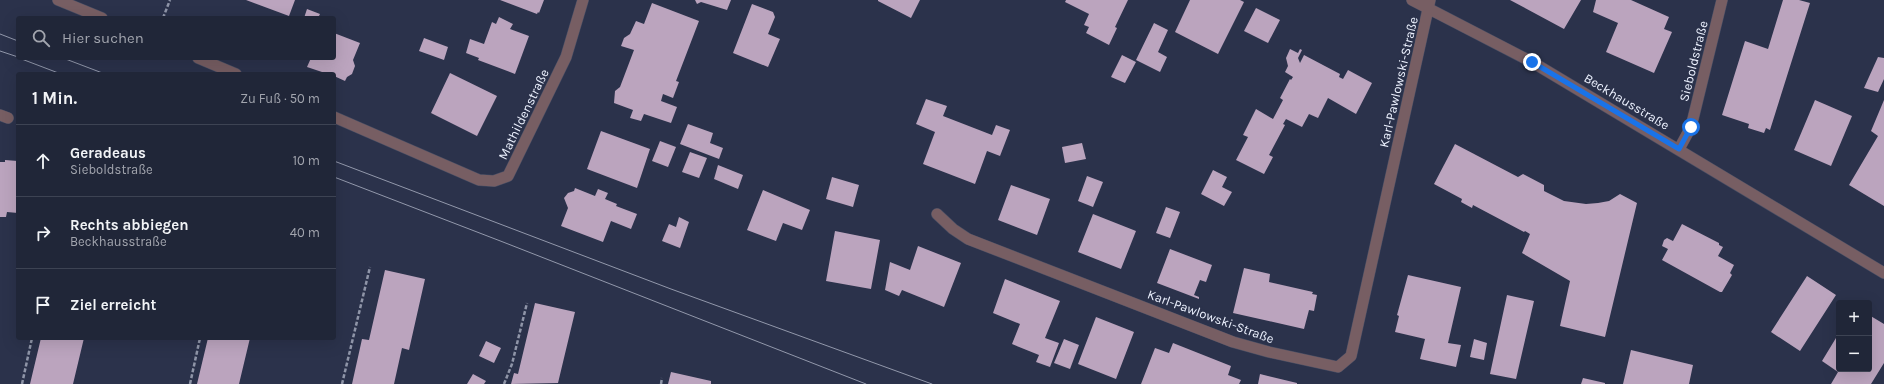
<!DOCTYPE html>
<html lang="de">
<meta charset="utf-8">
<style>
:root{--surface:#202638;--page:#282e40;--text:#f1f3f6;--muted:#a2a5ae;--line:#3d4353}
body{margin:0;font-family:Karla,sans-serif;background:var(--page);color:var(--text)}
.controls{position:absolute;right:12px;bottom:12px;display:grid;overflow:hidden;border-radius:4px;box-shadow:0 4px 16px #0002}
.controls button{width:36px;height:36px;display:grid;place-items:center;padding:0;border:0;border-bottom:1px solid var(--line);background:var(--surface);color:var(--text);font:20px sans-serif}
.stop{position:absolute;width:12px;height:12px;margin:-9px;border:3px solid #1a73e8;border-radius:50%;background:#fff}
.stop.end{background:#1a73e8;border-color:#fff;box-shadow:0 1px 4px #0008}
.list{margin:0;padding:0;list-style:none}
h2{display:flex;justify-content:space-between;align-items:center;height:52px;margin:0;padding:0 16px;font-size:17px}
h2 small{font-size:13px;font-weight:400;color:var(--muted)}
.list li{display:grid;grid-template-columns:26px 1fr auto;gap:12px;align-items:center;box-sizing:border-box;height:72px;padding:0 16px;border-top:1px solid var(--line)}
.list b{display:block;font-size:15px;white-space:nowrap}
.list p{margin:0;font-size:13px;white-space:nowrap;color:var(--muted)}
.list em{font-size:13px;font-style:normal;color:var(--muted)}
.icon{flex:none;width:22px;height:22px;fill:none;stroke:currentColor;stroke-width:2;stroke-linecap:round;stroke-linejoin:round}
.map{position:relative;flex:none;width:1884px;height:384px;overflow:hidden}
.search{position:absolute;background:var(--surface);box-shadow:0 4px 16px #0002;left:16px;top:16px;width:320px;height:44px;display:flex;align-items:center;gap:10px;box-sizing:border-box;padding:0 14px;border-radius:4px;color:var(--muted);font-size:15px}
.panel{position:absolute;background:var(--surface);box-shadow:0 4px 16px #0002;left:16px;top:72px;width:320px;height:268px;border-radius:4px}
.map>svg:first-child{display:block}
</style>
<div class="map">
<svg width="1884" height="384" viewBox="0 0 1884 384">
<rect width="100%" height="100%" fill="#2b324b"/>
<path fill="#bba4be" d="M246 0H295L289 16Z
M500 0H544L539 13 538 12 537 14Z
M695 0H731L727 10 701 2 697 4Z
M878 0H920L911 18 878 1Z
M1066 0H1128L1115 27 1117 28 1109 45 1086 33 1089 27 1084 25 1089 14 1065 2Z
M1190 0H1240L1244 2 1218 54 1175 32Z
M1510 0H1581L1564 29Z
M1596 0H1631L1669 17 1664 29 1672 32 1654 73 1606 52 1618 23 1593 12Z
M1783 0H1799L1810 3 1770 130 1766 128 1764 133 1748 128 1749 124 1722 115 1745 41 1768 49Z
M652 3 699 21 676 81 679 82 673 98 663 94 661 101 677 107 671 123 644 114 641 121 630 118 633 110 614 103 615 91 620 87 634 50 621 46 624 38 630 34 636 21 644 24Z
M752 4 773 12 775 17 768 34 780 39 768 67 733 53Z
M1256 8 1280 20 1268 43 1244 31Z
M307 9 320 14 318 18H304Z
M499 17 513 24 510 29 529 36 515 74 478 60 479 58 466 53 470 39 484 44 492 22 496 24Z
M1154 23 1168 30 1158 52 1167 57 1160 72 1136 60Z
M334 33 360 43 353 60 355 66 352 74 347 77 345 81 334 76V74H328L307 67 311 58H334Z
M424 38 448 47 444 60 419 51Z
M1290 49 1298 53 1300 49 1302 50 1298 58 1300 63 1304 55 1340 74 1339 77 1343 79 1348 70 1372 83 1356 114 1328 98 1318 118 1309 114 1302 127 1286 119 1283 124 1285 125 1269 155 1273 157 1264 174 1236 160 1248 137 1243 135 1256 109 1273 119 1283 100 1280 98 1290 79 1291 80 1293 77 1285 72 1288 66 1286 58Z
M1122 55 1136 62 1125 83 1111 77Z
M1878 57 1884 58V79L1878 92 1864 88Z
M450 73 497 96 477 136 431 113Z
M926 99 947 106 943 116 992 135 996 125 1010 130 1000 156 987 151 975 184 923 164 935 132 916 124Z
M1815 100 1852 116 1831 166 1794 150Z
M1884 100V206L1849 185 1878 136 1871 131Z
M688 124 713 133 710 143 723 148 719 159 680 144Z
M601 131 650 149 637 188 587 169Z
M660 141 676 147 668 167 652 161Z
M1082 143 1086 159 1065 163 1062 147Z
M1455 144 1518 177 1523 174 1544 185V191L1564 201 1586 204 1598 203 1609 201 1620 194 1637 203 1605 337 1560 326 1570 281 1522 253 1530 234 1525 231 1524 232 1473 205 1472 208 1461 202 1462 199 1434 184Z
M690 152 707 158 699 178 682 172Z
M5 160 18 161V213L7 212 6 217H0V162H5Z
M718 165 743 175 738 189 714 179Z
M1213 170 1227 177 1222 187 1232 192 1224 206 1201 194Z
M1087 176 1103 182 1093 207 1078 201Z
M832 177 859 185 853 207 826 199Z
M1011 185 1050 199 1037 235 998 220Z
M575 188 595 196 598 189 608 193 605 199 617 204 616 206 637 214 631 229 611 221 603 242 561 226 568 208 564 198 568 193 574 191Z
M763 190 810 210 802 230 783 223 776 241 747 230Z
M1166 207 1180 212 1170 238 1156 233Z
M1093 214 1136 231 1121 269 1078 252Z
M679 217 689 222 680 248 662 241 669 224 676 227Z
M1682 224 1719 243V245L1723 247 1718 256 1734 265 1730 273 1732 275 1722 292H1720L1662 260 1668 249 1662 246 1664 240 1667 238 1673 241Z
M835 231 880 240 871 289 826 281Z
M918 246 961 263 944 307 902 290 899 296 885 290 890 262 910 270Z
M1170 249 1212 265 1206 282 1200 280 1194 295 1199 297V299L1157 283Z
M1244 268 1270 274 1269 282 1313 292 1312 294 1317 295 1314 311 1309 310 1304 329 1233 313Z
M385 270 425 279 409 350 402 348 394 384H352L362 339 369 340Z
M1408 275 1461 287 1448 343 1461 345 1456 367 1420 359 1425 339 1395 332 1399 316 1397 315Z
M1807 276 1836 295 1800 351 1771 332Z
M1005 279 1060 301 1045 338 1059 343 1050 367 1036 362 1039 355 1012 344 1020 324 993 313Z
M1507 295 1534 301 1516 379 1490 374Z
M535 303 575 312 558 383 511 384 514 373 518 374Z
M1869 315 1884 324V363L1871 384H1831L1838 372 1822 361 1839 333V369H1869Z
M1096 317 1134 332 1116 379 1078 364Z
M41 338H84L73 384H30Z
M208 338H250L239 384H197Z
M1064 339 1079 345 1070 369 1054 363Z
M1474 339 1487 343 1484 360 1470 357Z
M486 341 501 348 494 363 479 356Z
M1173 343 1231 366 1228 375 1241 380 1239 384H1141L1155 348 1169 353Z
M1631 350 1693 365 1689 384H1623Z
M671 372 711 381V384H668Z
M473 374 486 381 484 384H467Z
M1260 374 1297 383V384H1258Z
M1583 378 1605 383V384H1581Z"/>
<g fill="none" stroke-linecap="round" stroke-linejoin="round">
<defs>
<path id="minor" d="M58 0 102 18
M1412 0 1532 62 1884 273
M198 58 236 74
M0 115 8 118
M334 117 479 180 494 181 508 176 566 57 583 0
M1679 149 1691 127 1722 0
M937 214 953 229 968 239 1233 342 1269 352 1338 367 1351 356 1430 0"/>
</defs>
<use href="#minor" stroke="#464d64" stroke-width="12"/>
<path stroke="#8f95a8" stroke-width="2.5" stroke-dasharray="4 2" stroke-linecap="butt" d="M163 18 170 0
M22 384 32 338
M190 384 200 338
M342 384 370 267
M504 384 512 364 527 303
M661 384 662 378"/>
<use href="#minor" stroke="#775e63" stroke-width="11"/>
<path stroke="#9298ab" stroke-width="1" d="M0 34 18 41
M0 51 18 57
M19 58 61 74
M63 58 105 74
M334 161 671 289 932 384
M334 177 503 242 866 384"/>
</g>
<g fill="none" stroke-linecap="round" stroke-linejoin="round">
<path stroke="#1a73e8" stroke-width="5" d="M1532 62 1679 149 1691 127"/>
</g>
<g text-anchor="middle" stroke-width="4" stroke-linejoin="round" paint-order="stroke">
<g font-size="13" fill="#edf2ff" stroke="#2b324b">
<text transform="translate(1693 61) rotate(-76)" y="5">Sieboldstraße</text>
<text transform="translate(1398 82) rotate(-77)" y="5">Karl-Pawlowski-Straße</text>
<text transform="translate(1627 101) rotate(31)" y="5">Beckhausstraße</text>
<text transform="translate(523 114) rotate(-64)" y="5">Mathildenstraße</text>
<text transform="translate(1211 316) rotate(20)" y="5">Karl-Pawlowski-Straße</text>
</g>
</g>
</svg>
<div class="controls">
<button>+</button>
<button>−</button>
</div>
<div class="stop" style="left:1691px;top:127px"></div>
<div class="stop end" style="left:1532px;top:62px"></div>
<div class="search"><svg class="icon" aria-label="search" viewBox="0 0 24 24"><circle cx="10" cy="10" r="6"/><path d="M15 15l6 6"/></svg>Hier suchen</div>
<section class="panel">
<h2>1 Min.<small>Zu Fuß · 50 m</small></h2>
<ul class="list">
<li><svg class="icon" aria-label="ahead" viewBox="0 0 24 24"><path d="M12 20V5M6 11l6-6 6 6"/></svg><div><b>Geradeaus</b><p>Sieboldstraße</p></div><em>10 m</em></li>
<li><svg class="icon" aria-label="right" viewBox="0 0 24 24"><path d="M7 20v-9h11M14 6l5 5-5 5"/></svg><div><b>Rechts abbiegen</b><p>Beckhausstraße</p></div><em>40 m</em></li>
<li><svg class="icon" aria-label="arrive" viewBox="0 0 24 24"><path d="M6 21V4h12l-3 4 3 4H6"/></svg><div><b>Ziel erreicht</b></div></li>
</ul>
</section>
</div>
